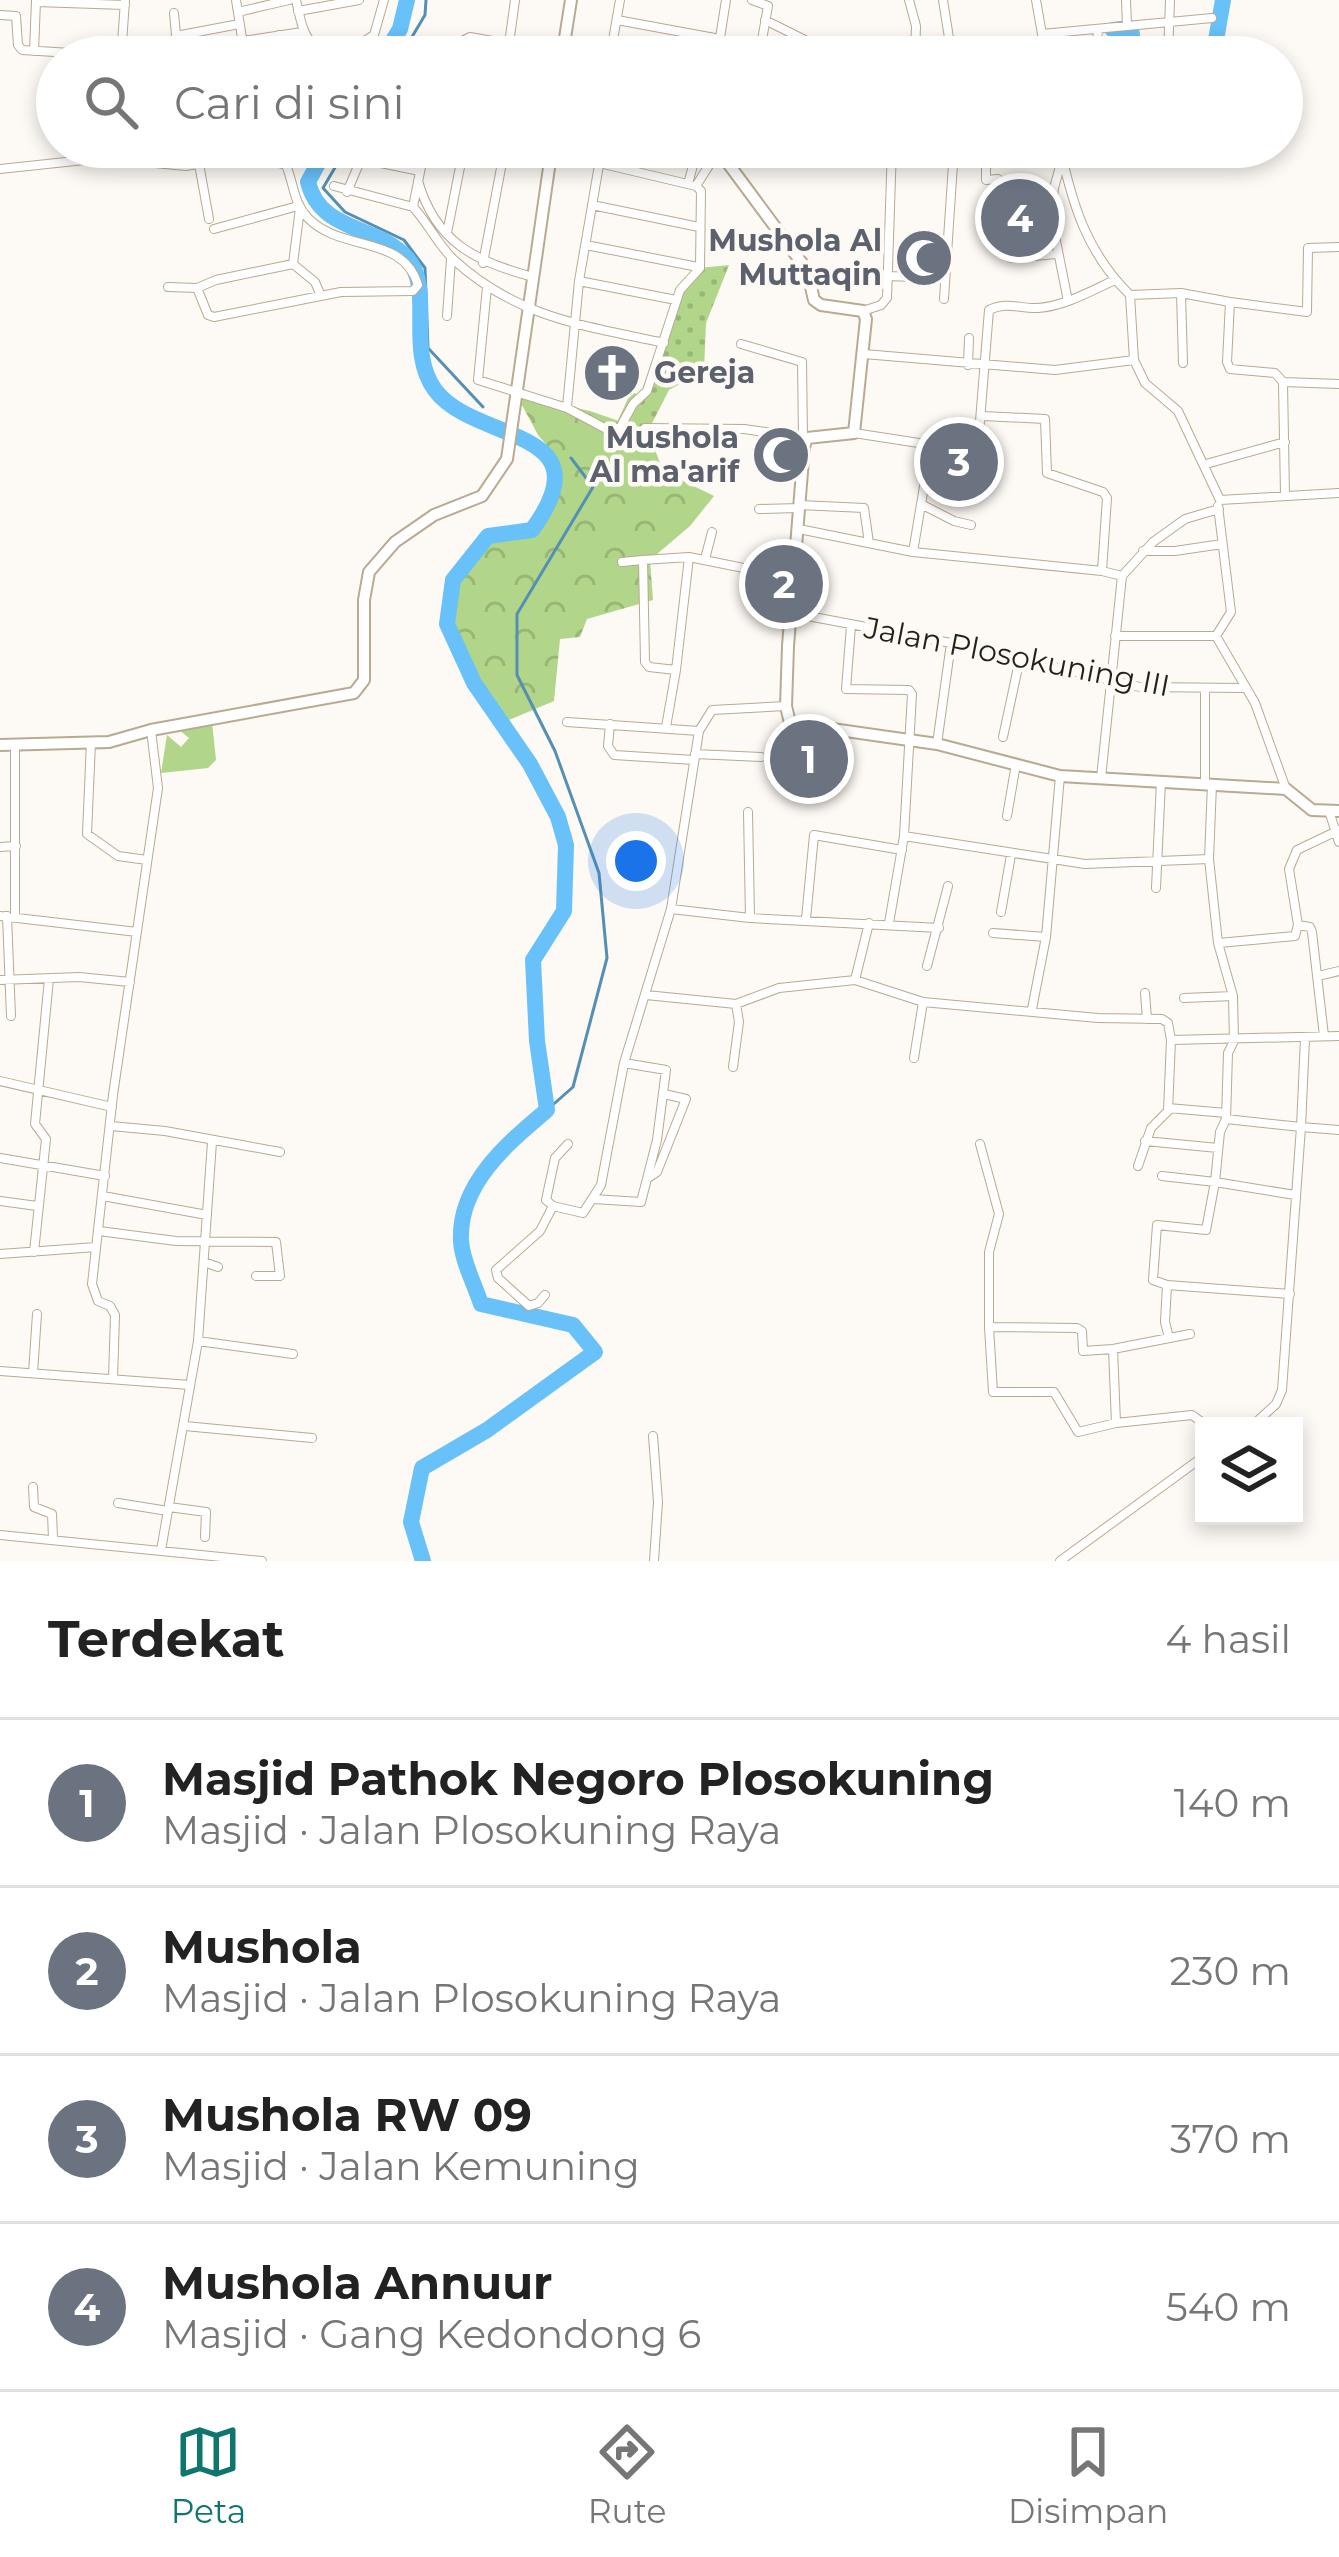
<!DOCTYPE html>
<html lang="id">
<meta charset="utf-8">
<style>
:root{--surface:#fff;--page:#f6f6f6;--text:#222;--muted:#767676;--line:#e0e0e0;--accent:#0f766e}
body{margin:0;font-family:Montserrat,sans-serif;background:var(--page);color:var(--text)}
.controls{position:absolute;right:36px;bottom:36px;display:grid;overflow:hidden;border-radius:0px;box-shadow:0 6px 18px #0003}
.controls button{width:108px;height:108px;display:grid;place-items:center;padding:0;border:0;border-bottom:3px solid var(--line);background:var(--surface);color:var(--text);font:60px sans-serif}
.you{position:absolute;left:636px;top:861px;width:42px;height:42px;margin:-30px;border:9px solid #fff;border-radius:50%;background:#1a73e8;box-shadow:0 0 0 18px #1a73e833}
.badge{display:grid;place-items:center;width:78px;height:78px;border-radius:50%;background:var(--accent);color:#fff;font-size:39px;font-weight:700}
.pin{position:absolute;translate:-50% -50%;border:6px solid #fff;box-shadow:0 3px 12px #0006}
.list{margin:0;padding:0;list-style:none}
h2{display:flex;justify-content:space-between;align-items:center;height:156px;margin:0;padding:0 48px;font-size:51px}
h2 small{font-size:39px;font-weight:400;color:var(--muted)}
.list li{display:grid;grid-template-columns:78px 1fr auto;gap:36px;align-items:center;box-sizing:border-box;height:168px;padding:0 48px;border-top:3px solid var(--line)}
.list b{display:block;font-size:45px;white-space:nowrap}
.list p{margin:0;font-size:39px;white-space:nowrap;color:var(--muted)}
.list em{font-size:39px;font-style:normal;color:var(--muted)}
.icon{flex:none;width:66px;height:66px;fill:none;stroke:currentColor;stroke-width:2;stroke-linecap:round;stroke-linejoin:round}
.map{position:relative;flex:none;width:1339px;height:1561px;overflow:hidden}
.search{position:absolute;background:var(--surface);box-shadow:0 6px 18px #0003;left:36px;right:36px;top:36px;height:132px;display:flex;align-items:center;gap:30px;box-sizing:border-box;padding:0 42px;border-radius:66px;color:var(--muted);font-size:45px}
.sheet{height:828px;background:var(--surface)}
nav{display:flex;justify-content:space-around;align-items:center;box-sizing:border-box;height:168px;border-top:3px solid var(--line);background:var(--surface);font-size:33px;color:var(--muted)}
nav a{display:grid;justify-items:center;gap:6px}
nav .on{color:var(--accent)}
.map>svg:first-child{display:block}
</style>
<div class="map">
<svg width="1339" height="1561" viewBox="0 0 1339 1561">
<defs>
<pattern id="grass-dots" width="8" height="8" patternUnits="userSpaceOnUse" patternTransform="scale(3)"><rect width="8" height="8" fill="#b1d68a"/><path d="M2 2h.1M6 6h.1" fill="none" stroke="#98b776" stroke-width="1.8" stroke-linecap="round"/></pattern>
<pattern id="forest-crowns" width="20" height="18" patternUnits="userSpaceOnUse" patternTransform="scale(3)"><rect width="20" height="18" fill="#b1d68a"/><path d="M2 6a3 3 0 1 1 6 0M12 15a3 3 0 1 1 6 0" fill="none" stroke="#98b776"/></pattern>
</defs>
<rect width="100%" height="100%" fill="#fdf9f4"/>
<path fill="url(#grass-dots)" d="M729 265 706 323 704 370 669 390 648 431 618 420 631 392 640 395 678 289 700 268Z"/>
<path fill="url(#forest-crowns)" d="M516 394 590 411 648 431 663 471 714 496 690 526 650 560 653 600 587 619 580 637 560 639 554 701 509 720C481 683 434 624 459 575 465 563 480 550 490 539L533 533 558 500 556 456 538 435Z"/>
<path fill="#b1d68a" d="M212 722 216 760 208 768 161 773 167 735 181 747 189 738 174 726Z"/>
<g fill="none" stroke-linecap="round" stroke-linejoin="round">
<path stroke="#5490b4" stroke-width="3" d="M400 57 425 15 426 0
M347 147 323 188 345 212 404 240 425 268 428 348 483 407
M547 1110 573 1087 607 958 599 873 555 751 517 675V614L593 487 571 458"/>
<path stroke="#68c1f8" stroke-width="16" d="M1113 30 1131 28 1135 57
M383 57 400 29 407 0
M1213 57 1223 0
M327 147 308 182C320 232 377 225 407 258 435 289 405 349 435 390 475 444 608 426 532 530L488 536 453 580 447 624 474 683 530 764 558 817 566 845 564 911 533 960 537 1041 547 1110C508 1143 458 1184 461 1241 462 1261 475 1285 481 1304L573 1325 595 1352 487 1430 422 1468 411 1522 423 1561"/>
<defs>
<path id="minor" d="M236 0 245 57
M296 0C304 35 304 47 342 57
M752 0 768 6 759 57
M909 0 916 26 915 57
M943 0 952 57
M1036 0 1046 57
M1126 0 1127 26
M36 2 125 5
M298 11 359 0
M238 12 289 0
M174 13 178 57
M0 15 16 16 18 45 22 50 121 56
M617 20 720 39
M765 20 815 45
M1097 29 1100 57
M1042 34 1212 18
M279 35 284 57
M176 36 234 25
M243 41 302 32
M509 44 515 0
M34 51 36 1
M121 57 125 1
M319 57 318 51 360 44 374 35 384 0
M460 57 462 41 470 37 583 57
M610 57 620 0
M717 57 726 0
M1168 57 1170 0
M184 147 186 166
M986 147V180L998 179 997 197 992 204 999 252 1012 258 1056 254
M1060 147C1072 204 1087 253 1130 295L1134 360 1145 383 1178 411 1220 500 1339 493
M891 152 981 147
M254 156 286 165C294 184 293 202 308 218 342 253 403 234 418 285L413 291 341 292 214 317 208 315 197 288 216 280 293 264 315 282 321 296
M199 164 209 219
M395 164 404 147
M0 169 103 158 186 166 288 147
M418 181C436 243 475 261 533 277
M688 184 698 147
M334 186 413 207
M696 186 718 151
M1054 188 1051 216 1068 301
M347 192 361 159 420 171
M997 197 1054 188 1062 159
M592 205 699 227
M413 207C428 223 438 245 454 260 518 318 582 325 664 343
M413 207 425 147
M214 229 298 206
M447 233 464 147
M586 245 698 267
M483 263 505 147
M293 264 300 208
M887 276 945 278
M579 281 676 300
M168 287 197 288
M487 287 478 380 567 408 612 432 621 426 633 404 647 391 680 290 700 268 701 191 696 186 532 147
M1181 293 1183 363
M1130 295 1181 293 1230 302 1227 362 1230 369 1275 373 1283 382 1339 384
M944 299 954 149
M1230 302 1307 312 1308 248 1339 247
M863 311 881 305 887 298 892 147
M447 316 451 259
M741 344 802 362 803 437
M864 354 1055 370 1134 360
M968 365 969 338
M1283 383 1285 495
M567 407 579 281 599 165
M983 416 1045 419 1047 473 1103 492 1107 498 1102 571
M645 428 744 429 807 438
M854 433 977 452
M1206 464 1285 442
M987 481 976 470 989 310C1006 301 1020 309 1038 308 1065 306 1091 291 1115 280
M921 504 954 521 971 525
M800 505 864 508 869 543
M1218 506 1231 612 1216 636 1255 703 1286 789
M759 509 799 508
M799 529 913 552 1102 571 1122 576
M1143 551H1175L1222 544
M913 552 931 445
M705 559 712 532
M622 562 643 560
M792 613 951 643 1140 687 1244 688
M851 626 846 689 909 690 912 694 904 836 889 923
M1115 636H1216
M676 670 689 557
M1205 690V784
M567 722 699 731
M610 724 608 746 614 755 694 760
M666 727 676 670 649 667 645 662 643 560 689 557 793 578
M1003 737 1020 658
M91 742 87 834 118 856 147 860
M937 744 951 643
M15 745V918
M695 754 761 757
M1101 778 1122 576 1153 542 1185 519 1219 509
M1212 784 1209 859 1218 943 1233 996 1234 1041 1228 1053 1226 1119 1301 1127 1305 1038
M748 812 750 918
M1330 814 1339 842
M1007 816 1016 764
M904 836 1085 864 1209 859
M0 847 16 846
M1156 888 1161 781
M671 909 750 918 939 928
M1001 912 1011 855
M0 916 137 932
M7 916 11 1016
M806 919 814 835 902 850
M993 933 1046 937
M1219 943 1295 936 1298 925
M927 966 948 886
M1318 976 1339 971
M0 980 79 977 130 982
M855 980 869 923
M1145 993 1147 1019
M646 995 736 1004 779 988 855 980 923 1002 1098 1018 1162 1019 1168 1023 1171 1040 1339 1036
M1184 998 1233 996
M1032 1009 1046 937 1060 776
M1324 1036 1312 932 1310 927 1298 925 1289 869 1297 850 1339 830
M914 1058 923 1002
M733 1067 739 1022 736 1004
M0 1081 112 1107
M1168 1108 1226 1113
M1226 1119 1220 1132 1215 1182 1295 1195
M111 1126 165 1131 280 1152
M1145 1141 1218 1148
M980 1144 999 1214 989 1252V1327
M0 1158 105 1176
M1138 1166 1151 1128 1168 1111 1171 1040
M1162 1176 1215 1182 1206 1230 1157 1225 1153 1280 1167 1285 1290 1294
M648 1178 657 1172 686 1099 664 1094
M103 1196 207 1215
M594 1199 641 1202 657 1140 666 1070 624 1063
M0 1201 37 1206
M553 1206 546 1200 555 1158 568 1144
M99 1231 176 1241 276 1242 280 1276H256
M34 1252 46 1139 35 1124 49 979
M0 1254 96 1247
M204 1262 218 1267
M1167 1285 1165 1322 1169 1338
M545 1295 538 1303 529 1306 498 1278 496 1270 540 1231 553 1206 583 1213 601 1185 624 1063 671 909 699 731 712 710 786 706
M198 1341 293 1354
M1113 1349 1190 1334
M0 1371 190 1385
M33 1373 37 1314
M113 1379 115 1315 110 1306 98 1301 92 1284 113 1095 158 788 151 730
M1116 1423 1113 1349 1083 1351 1082 1331 1077 1328 989 1327 993 1392H1054L1078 1432 1116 1423 1192 1415 1207 1426
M185 1426 312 1438
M1252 1426 1276 1404 1282 1390 1301 1127 1339 1130
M653 1436 658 1502 654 1561
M33 1487 34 1507 52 1514 53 1538
M118 1503 168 1511
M169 1507 206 1512 205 1537
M0 1535 262 1561
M161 1550 198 1341 212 1142
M1060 1561 1204 1456"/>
<path id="tertiary" d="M562 57 571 0
M716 147 807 270 814 300 821 305 863 311 866 319 854 433 807 438 804 447 788 646 786 706 790 723 937 744 1060 776 1286 789 1312 810 1339 811
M0 745 109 742 151 730 354 693 364 680V600L369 572 395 542 434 515 482 496 507 459 552 147"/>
</defs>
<use href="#minor" stroke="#b9aa91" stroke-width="10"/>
<use href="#tertiary" stroke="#b9aa91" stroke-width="14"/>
<use href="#minor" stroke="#fff" stroke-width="8"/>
<use href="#tertiary" stroke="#fff" stroke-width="10"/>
</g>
<defs>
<symbol id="mosque-disc" viewBox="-11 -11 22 22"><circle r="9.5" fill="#6b7280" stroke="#fdf9f4"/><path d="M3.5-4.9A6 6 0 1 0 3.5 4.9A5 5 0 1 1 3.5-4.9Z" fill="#fff"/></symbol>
<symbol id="church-disc" viewBox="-11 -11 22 22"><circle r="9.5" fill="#6b7280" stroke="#fdf9f4"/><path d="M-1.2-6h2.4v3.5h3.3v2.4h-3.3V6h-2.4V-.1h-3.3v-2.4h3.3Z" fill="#fff"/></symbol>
</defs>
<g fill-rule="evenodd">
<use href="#mosque-disc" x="891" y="225" width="66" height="66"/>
<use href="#church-disc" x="579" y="340" width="66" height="66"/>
<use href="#mosque-disc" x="748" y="422" width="66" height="66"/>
</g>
<g text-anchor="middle" stroke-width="9" stroke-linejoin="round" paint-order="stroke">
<g font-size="30" font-weight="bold" fill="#5b616d" stroke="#fdf9f4" text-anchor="end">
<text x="882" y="251">Mushola Al<tspan x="882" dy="34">Muttaqin</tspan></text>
<text x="654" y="383" text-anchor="start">Gereja</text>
<text x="739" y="448">Mushola<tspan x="739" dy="34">Al ma'arif</tspan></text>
</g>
<g font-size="30" fill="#251f16" stroke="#fdf9f4">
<text transform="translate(1017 657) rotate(11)" y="10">Jalan Plosokuning III</text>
</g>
</g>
</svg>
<div class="controls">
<button><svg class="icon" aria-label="layers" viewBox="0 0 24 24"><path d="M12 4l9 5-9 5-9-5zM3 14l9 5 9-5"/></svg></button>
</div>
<div class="you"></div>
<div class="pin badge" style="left:809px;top:759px;background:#6b7280">1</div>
<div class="pin badge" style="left:784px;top:584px;background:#6b7280">2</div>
<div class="pin badge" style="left:959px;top:462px;background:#6b7280">3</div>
<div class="pin badge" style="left:1020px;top:218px;background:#6b7280">4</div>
<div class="search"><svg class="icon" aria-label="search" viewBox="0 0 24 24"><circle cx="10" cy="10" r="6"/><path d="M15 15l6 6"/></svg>Cari di sini</div>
</div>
<section class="sheet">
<h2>Terdekat<small>4 hasil</small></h2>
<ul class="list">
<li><span class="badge" style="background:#6b7280">1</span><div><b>Masjid Pathok Negoro Plosokuning</b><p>Masjid · Jalan Plosokuning Raya</p></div><em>140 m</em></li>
<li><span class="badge" style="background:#6b7280">2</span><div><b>Mushola</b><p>Masjid · Jalan Plosokuning Raya</p></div><em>230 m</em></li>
<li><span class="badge" style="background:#6b7280">3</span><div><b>Mushola RW 09</b><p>Masjid · Jalan Kemuning</p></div><em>370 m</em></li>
<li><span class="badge" style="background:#6b7280">4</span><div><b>Mushola Annuur</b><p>Masjid · Gang Kedondong 6</p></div><em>540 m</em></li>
</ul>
</section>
<nav>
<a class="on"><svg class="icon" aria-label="map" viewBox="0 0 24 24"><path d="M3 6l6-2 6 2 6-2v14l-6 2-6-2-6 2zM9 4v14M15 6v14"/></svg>Peta</a>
<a><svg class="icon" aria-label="directions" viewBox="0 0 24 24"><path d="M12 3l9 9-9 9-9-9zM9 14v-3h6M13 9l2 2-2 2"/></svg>Rute</a>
<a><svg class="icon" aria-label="saved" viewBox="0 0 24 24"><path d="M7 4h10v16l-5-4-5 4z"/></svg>Disimpan</a>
</nav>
